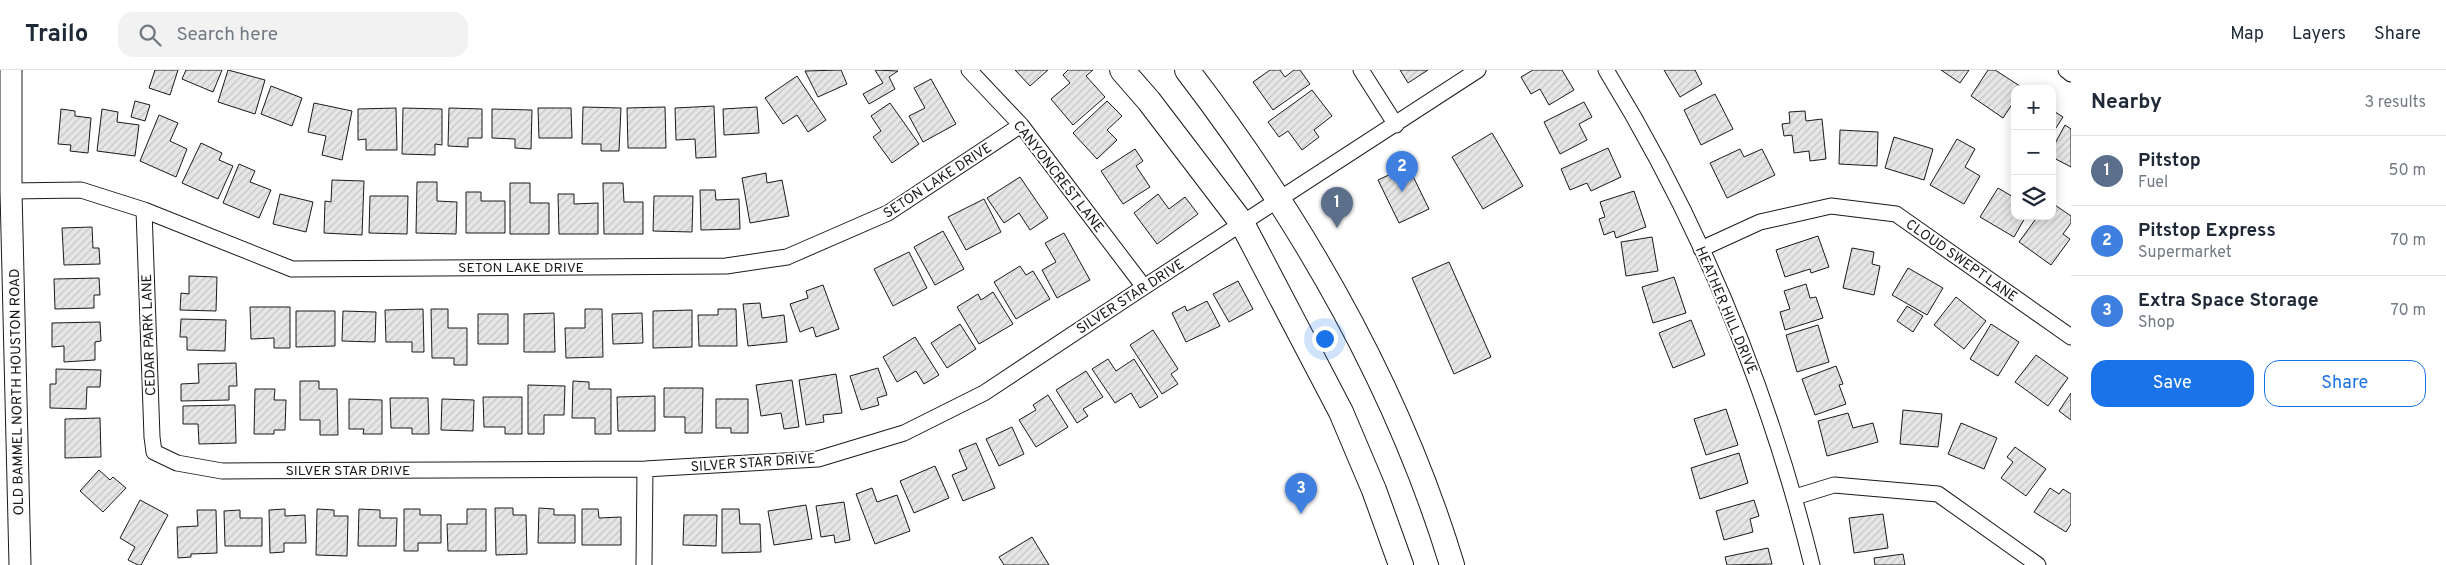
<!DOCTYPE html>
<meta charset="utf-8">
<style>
:root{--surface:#fff;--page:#f2f2f3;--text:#1f2937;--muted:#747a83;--line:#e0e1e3;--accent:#1a73e8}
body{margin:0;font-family:Overpass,sans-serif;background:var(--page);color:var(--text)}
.controls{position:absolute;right:15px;top:15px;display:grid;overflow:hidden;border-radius:10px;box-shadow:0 2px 12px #0003}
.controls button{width:45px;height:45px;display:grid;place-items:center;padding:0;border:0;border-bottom:1px solid var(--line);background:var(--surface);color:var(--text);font:25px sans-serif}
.you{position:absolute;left:1324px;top:268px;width:18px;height:18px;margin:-12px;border:4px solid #fff;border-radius:50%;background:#1a73e8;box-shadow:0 0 0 8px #1a73e833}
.badge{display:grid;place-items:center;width:32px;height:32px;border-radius:50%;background:var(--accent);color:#fff;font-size:16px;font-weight:700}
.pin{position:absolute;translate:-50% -41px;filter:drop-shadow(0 1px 2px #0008)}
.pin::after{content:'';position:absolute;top:26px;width:18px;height:15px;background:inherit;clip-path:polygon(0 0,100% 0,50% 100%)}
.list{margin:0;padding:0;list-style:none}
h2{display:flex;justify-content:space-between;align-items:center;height:65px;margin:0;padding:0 20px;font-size:21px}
h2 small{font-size:16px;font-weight:400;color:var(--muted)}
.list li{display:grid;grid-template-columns:32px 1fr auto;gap:15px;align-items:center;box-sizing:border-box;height:70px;padding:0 20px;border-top:1px solid var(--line)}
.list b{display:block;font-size:19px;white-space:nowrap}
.list p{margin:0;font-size:16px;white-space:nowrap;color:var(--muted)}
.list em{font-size:16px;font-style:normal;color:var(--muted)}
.actions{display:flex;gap:10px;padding:15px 20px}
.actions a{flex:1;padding:11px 0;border:1px solid var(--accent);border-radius:15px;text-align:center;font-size:18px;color:var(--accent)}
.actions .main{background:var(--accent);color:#fff}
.icon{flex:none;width:28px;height:28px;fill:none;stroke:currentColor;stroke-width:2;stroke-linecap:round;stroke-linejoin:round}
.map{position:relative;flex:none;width:2071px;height:495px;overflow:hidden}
header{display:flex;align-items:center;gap:30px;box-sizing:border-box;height:70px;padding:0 25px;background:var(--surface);border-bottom:1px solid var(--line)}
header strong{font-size:24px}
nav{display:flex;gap:28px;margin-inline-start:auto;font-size:18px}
.search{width:350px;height:45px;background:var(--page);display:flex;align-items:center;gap:12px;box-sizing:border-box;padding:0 18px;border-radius:15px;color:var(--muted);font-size:19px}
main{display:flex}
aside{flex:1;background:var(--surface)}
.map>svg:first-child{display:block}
</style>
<header>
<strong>Trailo</strong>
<div class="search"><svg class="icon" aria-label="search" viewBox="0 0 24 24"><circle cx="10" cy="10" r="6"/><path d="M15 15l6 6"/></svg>Search here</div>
<nav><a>Map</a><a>Layers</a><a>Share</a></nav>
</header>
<main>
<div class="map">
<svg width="2071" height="495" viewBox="0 0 2071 495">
<defs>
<pattern id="building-hatch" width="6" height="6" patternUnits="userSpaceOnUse" patternTransform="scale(1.25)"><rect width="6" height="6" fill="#e6e6e6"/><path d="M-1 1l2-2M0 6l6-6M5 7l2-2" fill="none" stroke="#c5c5c5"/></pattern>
</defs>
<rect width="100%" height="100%" fill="#fff"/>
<path fill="url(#building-hatch)" stroke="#1a1a1a" d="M155 0H178L170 25 149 18Z
M186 0H222L213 22 182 9Z
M228 0 265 10 255 44 218 32Z
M841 0 847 14 818 27 805 1Z
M875 0 898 1 889 7 895 19 869 34 863 24 883 13Z
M1015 0H1048L1030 16Z
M1068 0H1093L1086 6 1105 27 1073 55 1051 29 1070 13 1063 5Z
M1270 0H1280L1285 7 1294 0H1300L1310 14 1273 40 1253 12Z
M1400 0H1428L1408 13Z
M1533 0H1562L1574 20 1549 35 1540 19 1531 24 1521 7Z
M1664 0H1695L1702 14 1680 27Z
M1941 0H1969L1960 13Z
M1988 0H1995L2023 18 2015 19V30L2003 48 1971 26Z
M797 6 826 50 808 62 797 45 783 54 765 28Z
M931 9 956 54 923 72 909 46 925 38 914 18Z
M271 16 302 28 292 56 261 44Z
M1312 20 1332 46 1314 60 1319 67 1302 80 1288 61 1279 67 1268 52Z
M1715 24 1733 59 1701 75 1684 40Z
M135 31 150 35 145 51 131 47Z
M1107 31 1122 46 1107 60 1117 70 1097 89 1073 63Z
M1584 32 1592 47 1579 54 1587 70 1560 84 1544 52Z
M314 33 352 41 342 90 322 85 326 66 308 62Z
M890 33 919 74 892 93 873 67 881 61 871 46Z
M714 36 716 87 696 88 695 69 676 70 675 38Z
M583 37 621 38 619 81H601V74H582Z
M665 37 666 78H628L627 38Z
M757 37 759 63 724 65 723 39Z
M396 38 397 80H366V69L358 70V39Z
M403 38 442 39V75L435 74V85L402 84Z
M449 38 482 39V68H468V77L448 76Z
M538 38H571L572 68H539Z
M61 39 75 41V46L91 48 88 83 70 81 71 75 58 74Z
M102 39 118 42 117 52 139 55 135 86 97 81Z
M492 39 532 40 531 79 515 78V69L492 68Z
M2052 40 2063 47 2052 64Z
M1805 41 1806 51 1822 49 1826 89 1810 91 1809 81 1794 83 1792 65 1784 66 1782 54 1790 53 1789 42Z
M159 45 178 53 170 71 187 79 176 107 140 91Z
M2065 55 2071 59V97L2052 87V79Z
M1840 60 1878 62 1877 96 1839 94Z
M1492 63 1523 116 1483 139 1452 87Z
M1894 67 1933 79 1924 110 1885 98Z
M1957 69 1975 79 1965 97 1980 106 1964 134 1930 115Z
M201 73 222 83 219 90 233 96 218 129 182 113Z
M1608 78 1621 107 1591 121 1587 113 1570 120 1561 99Z
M1135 79 1143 91 1136 96 1150 117 1123 134 1101 101Z
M1740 79 1744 87 1762 79 1775 105 1727 128 1710 93Z
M239 94 255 101 250 112 271 120 259 148 223 133Z
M1408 96 1429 139 1399 153 1378 110Z
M766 103 767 113 782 110 789 146 750 153 742 108Z
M1020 107 1048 148 1030 160 1019 143 1004 153 987 128Z
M332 110 364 111 362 165 324 163 325 131 331 132Z
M417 112H437V131L457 132 456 164 416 163Z
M510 113H530V133H549V164H510Z
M603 113H623L624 132H643V164H604Z
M1998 118 2015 128V146H2026L2014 167 1980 147Z
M700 120H715L716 130 739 129 740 159 701 160Z
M1634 121 1646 157 1616 168 1614 161 1604 165 1599 149 1605 147 1600 132Z
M466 122H481V131H505V163H466Z
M280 124 313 132 306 162 273 154Z
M558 124H574V134L598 133V164H559Z
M1158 124 1169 139 1185 127 1198 144 1157 174 1134 143Z
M370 126H408L407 164 369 163Z
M654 126H693L692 162 653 161Z
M984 129 1001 162 966 180 948 147Z
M2052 133 2071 146V153L2063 164 2070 169 2051 195 2019 172 2038 146H2052Z
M92 157 93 178H99L100 194 64 195 62 158Z
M943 161 964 199 935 215 914 177Z
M1064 163 1090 210 1057 228 1042 200 1056 192 1045 173Z
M1818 166 1829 197 1811 203 1810 199 1785 207 1776 180Z
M1652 167 1658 201 1626 206 1621 172Z
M1852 178 1874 182 1872 194 1880 196 1874 225 1843 218Z
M909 182 927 218 893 236 874 199Z
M1449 192 1491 287 1454 304 1412 208Z
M1020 196 1026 205 1033 201 1050 229 1016 249 994 212Z
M1908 198 1943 218 1927 245 1892 225Z
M189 206 217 207 216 241 180 240 181 223 189 224Z
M1674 207 1686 243 1653 253 1642 217Z
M99 208 100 225H94V238L55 239 54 209Z
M1238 211 1253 239 1229 252 1213 224Z
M1806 214 1810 228 1816 227 1823 248 1785 260 1780 242 1790 239 1784 221Z
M823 215 839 259 816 267 813 257 800 262 790 234 808 228 806 221Z
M993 222 1013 254 979 274 957 237 978 224 981 230Z
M1956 227 1986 251 1964 279 1934 255Z
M1207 231 1220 256 1186 272 1172 243 1185 236 1187 241Z
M760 233 762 248 784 245 787 272 748 276 743 234Z
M1907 236 1923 246 1913 262 1897 251Z
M250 237H290V278H274V268L251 269Z
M423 239 424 282H412V272H386L385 240Z
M431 239H448V258H467V295H454V288H432Z
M585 239H602L603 287 566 288 565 258H585Z
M718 239H736L737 276H699L698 245H718Z
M692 240V277L653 278V241Z
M296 241H335V276L296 277Z
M343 241 376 242 375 272 342 271Z
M554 243 555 282H524V244Z
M642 243 643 273 613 274 612 244Z
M478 244H508V274H478Z
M181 249 226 250 225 281 187 280V267H180Z
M1691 250 1705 285 1673 298 1659 263Z
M100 252 101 271 95 272V290L64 292V276L52 277V253Z
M960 254 976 279 947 298 931 273Z
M1991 254 2019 272 1998 306 1970 289Z
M1818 255 1829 292 1797 302 1786 265Z
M1153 260 1178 299 1171 304 1178 314 1162 324 1130 275Z
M915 267 939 305 924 314 916 301 897 312 883 287Z
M2036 285 2068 308 2048 336 2015 312Z
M1108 289 1116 301 1134 289 1158 327 1140 338 1131 323 1115 333 1092 299Z
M236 293 237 316H229V330L181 331V314L199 313 198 294Z
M1836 296 1843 314 1839 315 1846 334 1815 345 1802 309Z
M878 298 887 325 877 328 879 335 861 340 850 306Z
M56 299 101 300 100 317H87L86 339 50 338V314H56Z
M1086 301 1103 327 1083 339 1088 346 1077 353 1056 320Z
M836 304 842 343 823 345 824 352 806 355 799 310Z
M792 310 799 357 784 359 781 343 761 346 756 315Z
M300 311H319V319H337L338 365H320V350H300Z
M573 311 589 312V319H611V364H595V348H572Z
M528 315 565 316 564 345H544V364H528Z
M664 318H703L702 363H685V347H664Z
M255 319H275L274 330H286L285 360H274V364H254Z
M2071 323V350L2059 341Z
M1048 325 1068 357 1036 377 1019 350 1036 340 1033 335Z
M655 326V361H618L617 327Z
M483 327H522V364H505V357H484Z
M390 328H428L429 364H412V358H391Z
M349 329 382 330V364H363L364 359H349Z
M442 329 474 330 473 361 441 360Z
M716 329H748V363H731V358H716Z
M235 335 236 373 199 374 198 354H183V336Z
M1726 339 1738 375 1706 385 1694 349Z
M1903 340 1942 344 1938 377 1900 374Z
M1848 343 1853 358 1873 353 1878 372 1827 386 1818 351Z
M100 348 101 387 65 388V349Z
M1961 353 1997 368 1984 399 1948 384Z
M1012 357 1024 384 999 396 986 369Z
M976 373 995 418 963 431 952 405 967 399 959 380Z
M2015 377 2046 399 2026 426 2001 408 2013 392 2007 387Z
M1739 383 1748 413 1700 429 1691 398Z
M935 396 949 428 914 443 900 411Z
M99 400 110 410 113 407 126 418 103 442 80 421Z
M872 418 877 432 897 425 910 461 875 474 856 424Z
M2050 418 2059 424 2063 419 2071 424V454L2066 462 2034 442Z
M140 430 168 445 141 495H138L128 490 135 477 120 468Z
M1754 430 1759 446 1750 449 1753 462 1724 470 1716 441Z
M844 432 850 470 835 473 834 465 821 467 816 436Z
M806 435 812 469 774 475 768 441Z
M495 438H513V445H526L527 484 496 485Z
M539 438 554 439V445H575V473H538Z
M285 439V446L305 445 306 473H284V482L270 483 269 440Z
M317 439 334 440V446H348L347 486 316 485Z
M359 439 380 440V448H397L396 476H358Z
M404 439H420V445H441V473H418V481H404Z
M467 439H486V481H448L447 454H467Z
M582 439H598L599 448 621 447V475H582Z
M722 439H739L740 454H760L761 482 722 483Z
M197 440H216L217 483 191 484V487L178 488 177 457 198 456Z
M240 440V448H262V476H225L224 441Z
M1883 444 1888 478 1854 483 1849 448Z
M684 445H717L716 476 683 475Z
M1032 467 1049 495H1004L999 487Z
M1768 478 1772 494 1727 495 1725 487Z
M1903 484 1905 495H1875L1874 488Z"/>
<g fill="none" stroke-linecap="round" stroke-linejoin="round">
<defs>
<path id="street" d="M969 0 1021 55 1144 217
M1361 0 1396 55
M1606 0C1700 153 1769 321 1812 495
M2066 0 2071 4
M11 121 81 120 144 140 292 199 726 196 787 187 888 143 1021 55
M144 140 152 367 154 382 177 393 222 401 645 399 818 389 904 363 984 323 1144 217 1478 0
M1701 179 1760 152 1831 136 1896 144 2071 267
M1795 427 1834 415 1938 424 2038 495
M644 495 645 399"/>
<path id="secondary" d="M11 0V121L20 495"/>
<path id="primary" d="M1122 0 1149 31 1242 153 1341 342 1374 420 1401 495
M1187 0C1301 149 1397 314 1452 495"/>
</defs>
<use href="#street" stroke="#1a1a1a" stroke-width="17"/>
<use href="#secondary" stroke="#1a1a1a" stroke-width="23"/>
<use href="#primary" stroke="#1a1a1a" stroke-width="26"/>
<use href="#street" stroke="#fff" stroke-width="15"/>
<use href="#secondary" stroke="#fff" stroke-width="21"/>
<use href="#primary" stroke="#fff" stroke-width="24"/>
</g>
<g text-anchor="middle" stroke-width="4" stroke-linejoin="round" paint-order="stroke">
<g font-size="14" fill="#1a1a1a" stroke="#fff">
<text transform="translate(1059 106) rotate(52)" y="5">CANYONCREST LANE</text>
<text transform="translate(937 110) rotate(-33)" y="5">SETON LAKE DRIVE</text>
<text transform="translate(1962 190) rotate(35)" y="5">CLOUD SWEPT LANE</text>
<text x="521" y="202">SETON LAKE DRIVE</text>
<text transform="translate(1130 226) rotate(-33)" y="5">SILVER STAR DRIVE</text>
<text transform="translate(1727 240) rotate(67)" y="5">HEATHER HILL DRIVE</text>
<text transform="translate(148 265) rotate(-92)" y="5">CEDAR PARK LANE</text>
<text transform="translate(16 322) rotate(-91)" y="5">OLD BAMMEL NORTH HOUSTON ROAD</text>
<text transform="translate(753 392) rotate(-4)" y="5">SILVER STAR DRIVE</text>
<text x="348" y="405">SILVER STAR DRIVE</text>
</g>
</g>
</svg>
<div class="controls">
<button>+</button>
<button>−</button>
<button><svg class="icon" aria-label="layers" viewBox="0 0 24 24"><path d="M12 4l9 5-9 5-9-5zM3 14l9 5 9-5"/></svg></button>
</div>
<div class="you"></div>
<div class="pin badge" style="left:1337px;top:158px;background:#5c6f8a">1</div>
<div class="pin badge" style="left:1402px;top:122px;background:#3f7fe0">2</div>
<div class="pin badge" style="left:1301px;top:444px;background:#3f7fe0">3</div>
</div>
<aside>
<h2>Nearby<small>3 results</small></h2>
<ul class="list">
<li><span class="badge" style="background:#5c6f8a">1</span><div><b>Pitstop</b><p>Fuel</p></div><em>50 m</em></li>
<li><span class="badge" style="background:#3f7fe0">2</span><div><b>Pitstop Express</b><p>Supermarket</p></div><em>70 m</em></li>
<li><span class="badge" style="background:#3f7fe0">3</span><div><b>Extra Space Storage</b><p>Shop</p></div><em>70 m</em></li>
</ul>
<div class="actions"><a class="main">Save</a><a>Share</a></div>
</aside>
</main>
